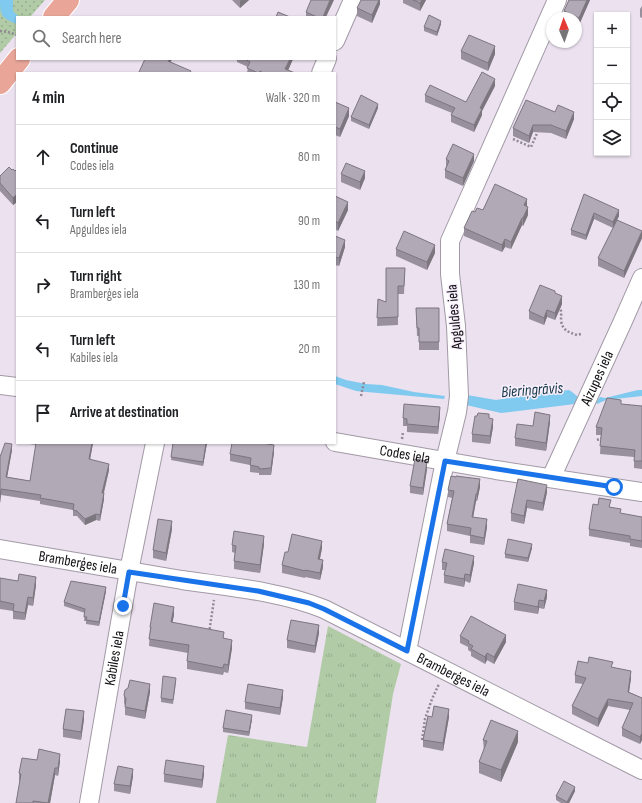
<!DOCTYPE html>
<meta charset="utf-8">
<style>
:root{--surface:#fff;--page:#f6f6f6;--text:#202124;--muted:#757577;--line:#e0e0e0}
body{margin:0;font-family:"Sofia Sans Condensed",sans-serif;background:var(--page);color:var(--text)}
.controls{position:absolute;right:12px;top:12px;display:grid;overflow:hidden;border-radius:0px;box-shadow:0 1px 3px #0004}
.controls button{width:36px;height:36px;display:grid;place-items:center;padding:0;border:0;border-bottom:1px solid var(--line);background:var(--surface);color:var(--text);font:20px sans-serif}
.compass{position:absolute;left:546px;top:12px;width:36px;height:36px;border-radius:50%;background:var(--surface);box-shadow:0 1px 3px #0004;rotate:358deg}
.stop{position:absolute;width:12px;height:12px;margin:-9px;border:3px solid #1a73e8;border-radius:50%;background:#fff}
.stop.end{background:#1a73e8;border-color:#fff;box-shadow:0 1px 4px #0008}
.list{margin:0;padding:0;list-style:none}
h2{display:flex;justify-content:space-between;align-items:center;height:52px;margin:0;padding:0 16px;font-size:17px}
h2 small{font-size:13px;font-weight:400;color:var(--muted)}
.list li{display:grid;grid-template-columns:26px 1fr auto;gap:12px;align-items:center;box-sizing:border-box;height:64px;padding:0 16px;border-top:1px solid var(--line)}
.list b{display:block;font-size:15px;white-space:nowrap}
.list p{margin:0;font-size:13px;white-space:nowrap;color:var(--muted)}
.list em{font-size:13px;font-style:normal;color:var(--muted)}
.icon{flex:none;width:22px;height:22px;fill:none;stroke:currentColor;stroke-width:2;stroke-linecap:round;stroke-linejoin:round}
.map{position:relative;flex:none;width:642px;height:803px;overflow:hidden}
.search{position:absolute;background:var(--surface);box-shadow:0 1px 3px #0004;left:16px;top:16px;width:320px;height:44px;display:flex;align-items:center;gap:10px;box-sizing:border-box;padding:0 14px;border-radius:0px;color:var(--muted);font-size:15px}
.panel{position:absolute;background:var(--surface);box-shadow:0 1px 3px #0004;left:16px;top:72px;width:320px;height:372px;border-radius:0px}
.map>svg:first-child{display:block}
</style>
<div class="map">
<svg width="642" height="803" viewBox="0 0 642 803">
<defs>
<pattern id="grass-tufts" width="24" height="20" patternUnits="userSpaceOnUse"><rect width="24" height="20" fill="#b1cba6"/><path d="M3 7l-1-3M5 7V3M7 7l1-3M15 17l-1-3M17 17v-4M19 17l1-3" fill="none" stroke="#97ad8e"/></pattern>
<pattern id="park-dots" width="8" height="8" patternUnits="userSpaceOnUse"><rect width="8" height="8" fill="#b1cba6"/><path d="M2 2h.1M6 6h.1" fill="none" stroke="#97ad8e" stroke-width="1.8" stroke-linecap="round"/></pattern>
</defs>
<rect width="100%" height="100%" fill="#ebe1ef"/>
<path fill="url(#grass-tufts)" d="M328 626 401 664 393 694 376 803H216L228 735 307 747Z"/>
<path fill="url(#park-dots)" d="M0 0H45L30 17H17V33L0 53Z"/>
<path fill="#80c9ef" d="M0 0H13V11L19 17H17V24C2 18 0 16 0 0Z
M335 376 346 380 366 384 382 385 414 392 445 396 444 399 356 391 335 384Z
M569 390C573 392 575 395 578 397L575 404 501 413 466 405 467 395 496 400 533 394Z
M638 390H642V396L606 400 597 404 596 402 600 397 605 398Z"/>
<g fill="none" stroke-linecap="round" stroke-linejoin="round">
<defs>
<g id="minor">
<path d="M335 41 353 0"/>
<path d="M321 73 327 59"/>
<path d="M0 385 17 387"/>
<path id="s1" d="M335 442 496 470 642 492"/>
<path id="s2" d="M551 478 623 321 642 278"/>
<path id="s3" d="M0 549C61 559 121 570 182 580 230 587 279 591 324 609L642 770"/>
<path d="M407 651 445 461 457 412 459 396 456 326 450 274V241L557 0"/>
<path id="s4" d="M89 803 129 571 155 443"/>
</g>
<path id="major" d="M54 17 68 0
M0 83 19 59"/>
</defs>
<use href="#minor" stroke="#a29aa6" stroke-width="20"/>
<use href="#major" stroke="#fff" stroke-width="24"/>
<path stroke="#908993" stroke-width="2.5" stroke-dasharray="2 2" stroke-linecap="butt" d="M0 31 8 32 17 35
M513 139 531 147 538 131
M559 306C562 311 561 314 561 320 562 330 568 332 577 335L581 334
M361 396 364 382
M402 439 403 432
M597 440 602 438V436
M209 633 214 600
M422 740 425 719 432 699 439 684"/>
<use href="#minor" stroke="#fff" stroke-width="18"/>
<use href="#major" stroke="#e9a698" stroke-width="22"/>
</g>
<path fill="#98919d" d="M232 0H249L240 8Z
M380 0V4L372 23 357 16V8Z
M403 0H426L420 11 403 3Z
M569 0H590L579 25 576 24V18H564V11Z
M642 6V18L640 17V9Z
M306 12 326 17H306Z
M441 24 437 36 424 31V27Z
M461 51 495 54 488 71 461 59Z
M237 59H293L288 70 295 73H247L248 67 237 62Z
M495 86 482 111V115L474 132 451 122V115L452 113 425 102V95L466 102Z
M335 102 349 116 340 137 335 135Z
M378 108 369 129 351 121V117Z
M555 112 574 119 566 139 551 133 533 132 529 143 513 136V128Z
M446 159 474 161 463 186 445 178V170L446 167Z
M17 169V202L13 205 0 191V176L12 170 15 171Z
M341 174 365 178 360 190 341 182Z
M584 194 619 216 613 228 594 219 586 240 571 235V230Z
M335 196 348 210 338 231 335 229Z
M527 207 528 215 523 226 522 225 511 249 505 247 502 252 464 236V228L475 212 483 210Z
M335 236 345 247 339 266 335 265Z
M642 238 624 278 598 266V258Z
M396 249 435 253 427 270 396 256Z
M405 268 404 294H398V325L377 326 378 299 386 302Z
M555 293 562 304 555 320 547 317 544 325 529 319V311Z
M416 308H439V350H419V336H417Z
M621 404 642 406V469L634 468V457L600 454 601 435H596V427Z
M440 414 438 434 407 432V426H403V418Z
M489 418 493 427 490 444 472 442V434Z
M550 422 546 451 515 446V438L533 426Z
M23 443H93L90 460 109 470 104 493V499L100 521 96 520 85 525 77 516H73V510L40 504V501L1 495 0 503V457L12 450 7 477 30 481 36 445Z
M173 443H207L203 466 171 460Z
M274 452 271 475H259V473L250 472V465L230 461V454Z
M427 469 423 495 410 493V486Z
M518 479 547 492 543 511 527 508 524 524 511 521V513Z
M480 487 477 501H476L473 517 487 527 484 545 470 543V536L447 531V524L452 498 448 497V490Z
M611 507 621 514 642 517V548L630 546V543L589 536V529Z
M172 529 166 561 153 558V550Z
M264 544 260 573 234 569V561L235 553 232 552V545Z
M322 548 320 559 323 567 320 580 305 577V578L282 573V565L288 552Z
M532 548 528 562 505 558V554Z
M442 562 474 563 470 583 465 581 464 587 444 583V575L445 570H442Z
M0 578 36 585 33 606 28 605 25 620 13 619V611L0 609Z
M106 591 99 626 86 624V621H84L85 613 64 606V602Z
M547 597 544 609 539 608 538 614 514 610V602Z
M174 615 172 622 224 638 232 648 228 673 224 672 223 675 187 669V661L188 653 149 646 150 627Z
M319 633 315 653 287 648V640Z
M460 636 506 642 494 664 487 660 485 664 471 656V652L468 650V647L460 643Z
M613 667 631 678 629 692 642 698V740L640 744 622 736V728L630 710 608 706 598 727 572 714V706L583 684 575 683V675Z
M176 682 173 704 161 702V698Z
M150 692 145 719 125 715V705L124 703V695Z
M283 697 280 715 245 709V702Z
M432 717H449L443 751 423 747V740Z
M84 719 81 740 63 737V729Z
M252 719 249 736 223 732V728Z
M483 740 518 742 501 782 479 773V762L484 751Z
M37 760 60 761 58 776 55 775 50 803H16L20 781H19V773Z
M164 774H204L202 788 164 782Z
M133 776 130 794 114 791V784Z
M575 791 569 803H561L556 800V796Z"/>
<path fill="#7c767f" d="M241 0H249L240 8V1Z
M330 0H334L326 17H323Z
M379 0H380V4L372 23V15Z
M422 0H426L420 11V3Z
M587 0H590L579 25V18Z
M441 21V24L437 36V32Z
M495 46V54L488 71V63Z
M169 59H172L168 69V61Z
M290 59H293L287 73 285 69Z
M495 79V86L482 111V115L474 132V125L480 108Z
M378 104V108L369 129V125Z
M349 108V116L340 137V129Z
M574 112V119L566 139V131Z
M533 125V132L529 143V136Z
M474 154V161L463 186V178Z
M365 171V178L360 190V182Z
M17 194V202L13 205V198Z
M527 199V206L524 213V205Z
M348 202V210L338 231V223Z
M528 207V215L523 226V218Z
M619 210V216L613 228V222Z
M594 213V219L586 240V235Z
M522 218V225L511 249V242Z
M642 231V238L624 278V271Z
M505 239V247L502 252V245Z
M345 240V247L339 266V258Z
M435 245V253L427 270V262Z
M562 296V304L555 320V313Z
M547 310V317L544 325V318Z
M440 407V414L438 434V427Z
M550 415V422L546 451V443Z
M493 419V427L490 444V436Z
M92 443H93L89 465V459Z
M206 443H207L203 466V462Z
M12 444V450L6 483V477Z
M274 445V452L271 475V468Z
M427 461V469L423 495V488Z
M109 464V470L102 499V493Z
M480 479V487L477 501V494Z
M547 485V492L543 511V503Z
M1 489V495L0 503V497Z
M104 493V499L100 521V515Z
M476 494V501L472 524V517Z
M527 500V508L524 524V516Z
M96 514V520L85 525V519Z
M487 519V527L484 545V538Z
M172 521V529L166 561V553Z
M264 536V544L260 573V565Z
M322 541V548L318 567V559Z
M532 544V548L528 562V558Z
M474 556V563L470 583V575Z
M323 560V567L320 580V573Z
M465 574V581L464 587V579Z
M36 577V585L33 606V598Z
M106 587V591L99 626V622Z
M547 590V597L544 609V601Z
M28 597V605L25 620V613Z
M539 600V608L538 614V607Z
M174 607V615L171 630V622Z
M319 625V633L315 653V646Z
M506 635V642L494 664V657Z
M232 640V648L228 673V665Z
M487 653V660L485 664V657Z
M631 671V678L628 699V692Z
M150 684V692L145 719V711Z
M283 690V697L280 715V708Z
M608 699V706L598 727V719Z
M449 709V717L443 751V743Z
M84 711V719L81 740V732Z
M252 715V719L249 736V732Z
M518 731V742L501 782V770Z
M642 733V740L640 744V737Z
M60 754V761L58 776V768Z
M204 766V774L202 788V780Z
M55 768V775L50 803H48Z
M133 769V776L130 794V786Z
M575 787V791L569 803H567Z"/>
<path fill="#b1a9b6" stroke="#7c767f" d="M311 0H330L323 17H317L306 12Z
M361 0H379L372 15 357 8Z
M413 0H422L420 3Z
M569 0H587L579 18 564 11Z
M278 12 290 17H276Z
M429 15 441 21 437 32 424 27Z
M469 35 495 46 488 63 461 51Z
M145 59H169L168 61 191 71 190 73H141L139 72Z
M245 59H290L285 69 295 73H263L260 71 259 73H258L247 68 250 62Z
M482 72 495 79 480 108 482 109 474 125 451 115 455 108 425 95 430 85 466 102Z
M361 95 378 104 369 125 351 117Z
M526 100 555 112 558 105 574 112 566 131 551 125H533L529 136 513 128Z
M335 102 349 108 340 129 335 127Z
M453 144 474 154 463 178 445 170 449 161 446 159Z
M346 163 365 171 360 182 341 174Z
M9 167 12 170 13 169 15 171 17 169V194L13 198 0 183V176Z
M495 184 527 199 524 205 528 207 523 218H522L511 242 505 239 502 245 464 228 472 211 475 212 477 208 483 210Z
M584 194 619 210 613 222 594 213 586 235 571 230Z
M335 196 348 202 338 223 335 221Z
M617 220 642 231 624 271 598 258Z
M404 231 435 245 427 262 396 249Z
M335 236 345 240 339 258 335 257Z
M386 268H405L404 286H398V317L377 318 378 299 386 302Z
M540 285 555 291V293L562 296 555 313 547 310 544 318 529 311Z
M416 308H439V342H419V328H417Z
M607 398 621 400V404L642 406V461H634L635 450 600 446 602 428 596 427Z
M404 404 440 407 438 427 407 424V419L403 418Z
M535 412 550 415 546 443 515 438 517 424 533 426Z
M478 413 489 414V418L493 419 490 436 472 434 475 416H477Z
M5 443 12 444 6 477 30 481 36 443H92L89 459 109 464 102 493H104L100 515 96 514 85 519 77 511 73 510 74 504 40 498 41 495 1 489 0 497V457Z
M173 443H206L203 462 171 457Z
M232 443H262L274 445 271 468 259 469V467L250 465 251 458 230 454Z
M415 459 427 461 423 488 410 486Z
M451 476 456 477V476L480 479 477 494H476L472 517 487 519 484 538 470 535 471 528 447 524 454 491 448 490Z
M518 479 547 485 543 503 527 500 524 516 511 513Z
M599 498 611 500 609 507 621 509 620 513 642 517V541L630 539V536L589 529 593 504 598 505Z
M158 519 172 521 166 553 153 550Z
M234 531 264 536 260 565 234 561 236 546 232 545Z
M292 534 322 541 318 559 323 560 320 573 305 570V571L282 565 285 552H288Z
M508 539 532 544 528 558 505 554Z
M445 549 474 556 470 575 465 574 464 579 444 575 447 563 442 562Z
M19 574 36 577 33 598 28 597 25 613 13 611 14 604 0 601V578L18 581Z
M71 581 106 587 99 622 86 620 87 617H84L85 609 64 602Z
M518 584 547 590 544 601 539 600 538 607 514 602Z
M154 603 174 607 171 622 224 632 223 638 232 640 228 665 224 664 223 668 187 661 189 645 149 639 151 627H150Z
M471 616 506 635 494 657 487 653 485 657 471 649 473 646 468 643 469 641 460 636Z
M291 620 319 625 315 646 287 640Z
M589 657 613 662 611 667 631 671 628 692 642 698V733L640 737 622 728 633 703 608 699 598 719 572 706 586 678 575 675 578 661 588 663Z
M163 676 176 678 173 700 161 698Z
M130 680 150 684 145 711 125 707 126 699 124 695 125 690 128 688Z
M248 684 283 690 280 708 245 702Z
M434 706 449 709 443 743 423 740 428 716 432 717Z
M66 709 84 711 81 732 63 729Z
M226 710 252 715 249 732 223 728Z
M491 720 518 731 501 770 479 762 487 741 483 740Z
M39 749 60 754 58 768H55L48 803 33 801V803H16L21 774 19 773 22 758 37 760Z
M166 760 204 766 202 780 164 774Z
M118 766 133 769 130 786 114 784Z
M564 781 575 787 567 802 556 796Z"/>
<g fill="none" stroke-linecap="round" stroke-linejoin="round">
<path stroke="#1a73e8" stroke-width="5" d="M123 606 129 572 258 591 309 603 324 609 407 651 445 461 614 487"/>
</g>
<g text-anchor="middle" stroke-width="3" stroke-linejoin="round" paint-order="stroke">
<g font-size="15" fill="#120f13" stroke="#f8effc">
<text transform="translate(454 317) rotate(-95)" y="5">Apguldes iela</text>
<text dy="5" stroke="none"><textPath href="#s2" startOffset="110">Aizupes iela</textPath></text>
<text dy="5" stroke="none"><textPath href="#s1" startOffset="71">Codes iela</textPath></text>
<text dy="5" stroke="none"><textPath href="#s3" startOffset="79">Bramberģes iela</textPath></text>
<text dy="5" stroke="none"><textPath href="#s4" startOffset="147">Kabiles iela</textPath></text>
<text dy="5" stroke="none"><textPath href="#s3" startOffset="475">Bramberģes iela</textPath></text>
</g>
<g font-size="16" font-style="italic" fill="#163747" stroke="#f8effc">
<text transform="translate(532 389) rotate(-4)" y="6">Bieriņgrāvis</text>
</g>
</g>
</svg>
<div class="controls">
<button>+</button>
<button>−</button>
<button><svg class="icon" aria-label="locate" viewBox="0 0 24 24"><circle cx="12" cy="12" r="6"/><path d="M12 2v4M12 18v4M2 12h4M18 12h4"/></svg></button>
<button><svg class="icon" aria-label="layers" viewBox="0 0 24 24"><path d="M12 4l9 5-9 5-9-5zM3 14l9 5 9-5"/></svg></button>
</div>
<svg class="compass" viewBox="-18 -18 36 36"><path d="M0-13l5 13h-10z" fill="#e53935"/><path d="M0 13l5-13h-10z" fill="#757577"/></svg>
<div class="stop" style="left:614px;top:487px"></div>
<div class="stop end" style="left:123px;top:606px"></div>
<div class="search"><svg class="icon" aria-label="search" viewBox="0 0 24 24"><circle cx="10" cy="10" r="6"/><path d="M15 15l6 6"/></svg>Search here</div>
<section class="panel">
<h2>4 min<small>Walk · 320 m</small></h2>
<ul class="list">
<li><svg class="icon" aria-label="ahead" viewBox="0 0 24 24"><path d="M12 20V5M6 11l6-6 6 6"/></svg><div><b>Continue</b><p>Codes iela</p></div><em>80 m</em></li>
<li><svg class="icon" aria-label="left" viewBox="0 0 24 24"><path d="M17 20v-9H6M10 6l-5 5 5 5"/></svg><div><b>Turn left</b><p>Apguldes iela</p></div><em>90 m</em></li>
<li><svg class="icon" aria-label="right" viewBox="0 0 24 24"><path d="M7 20v-9h11M14 6l5 5-5 5"/></svg><div><b>Turn right</b><p>Bramberģes iela</p></div><em>130 m</em></li>
<li><svg class="icon" aria-label="left" viewBox="0 0 24 24"><path d="M17 20v-9H6M10 6l-5 5 5 5"/></svg><div><b>Turn left</b><p>Kabiles iela</p></div><em>20 m</em></li>
<li><svg class="icon" aria-label="arrive" viewBox="0 0 24 24"><path d="M6 21V4h12l-3 4 3 4H6"/></svg><div><b>Arrive at destination</b></div></li>
</ul>
</section>
</div>
